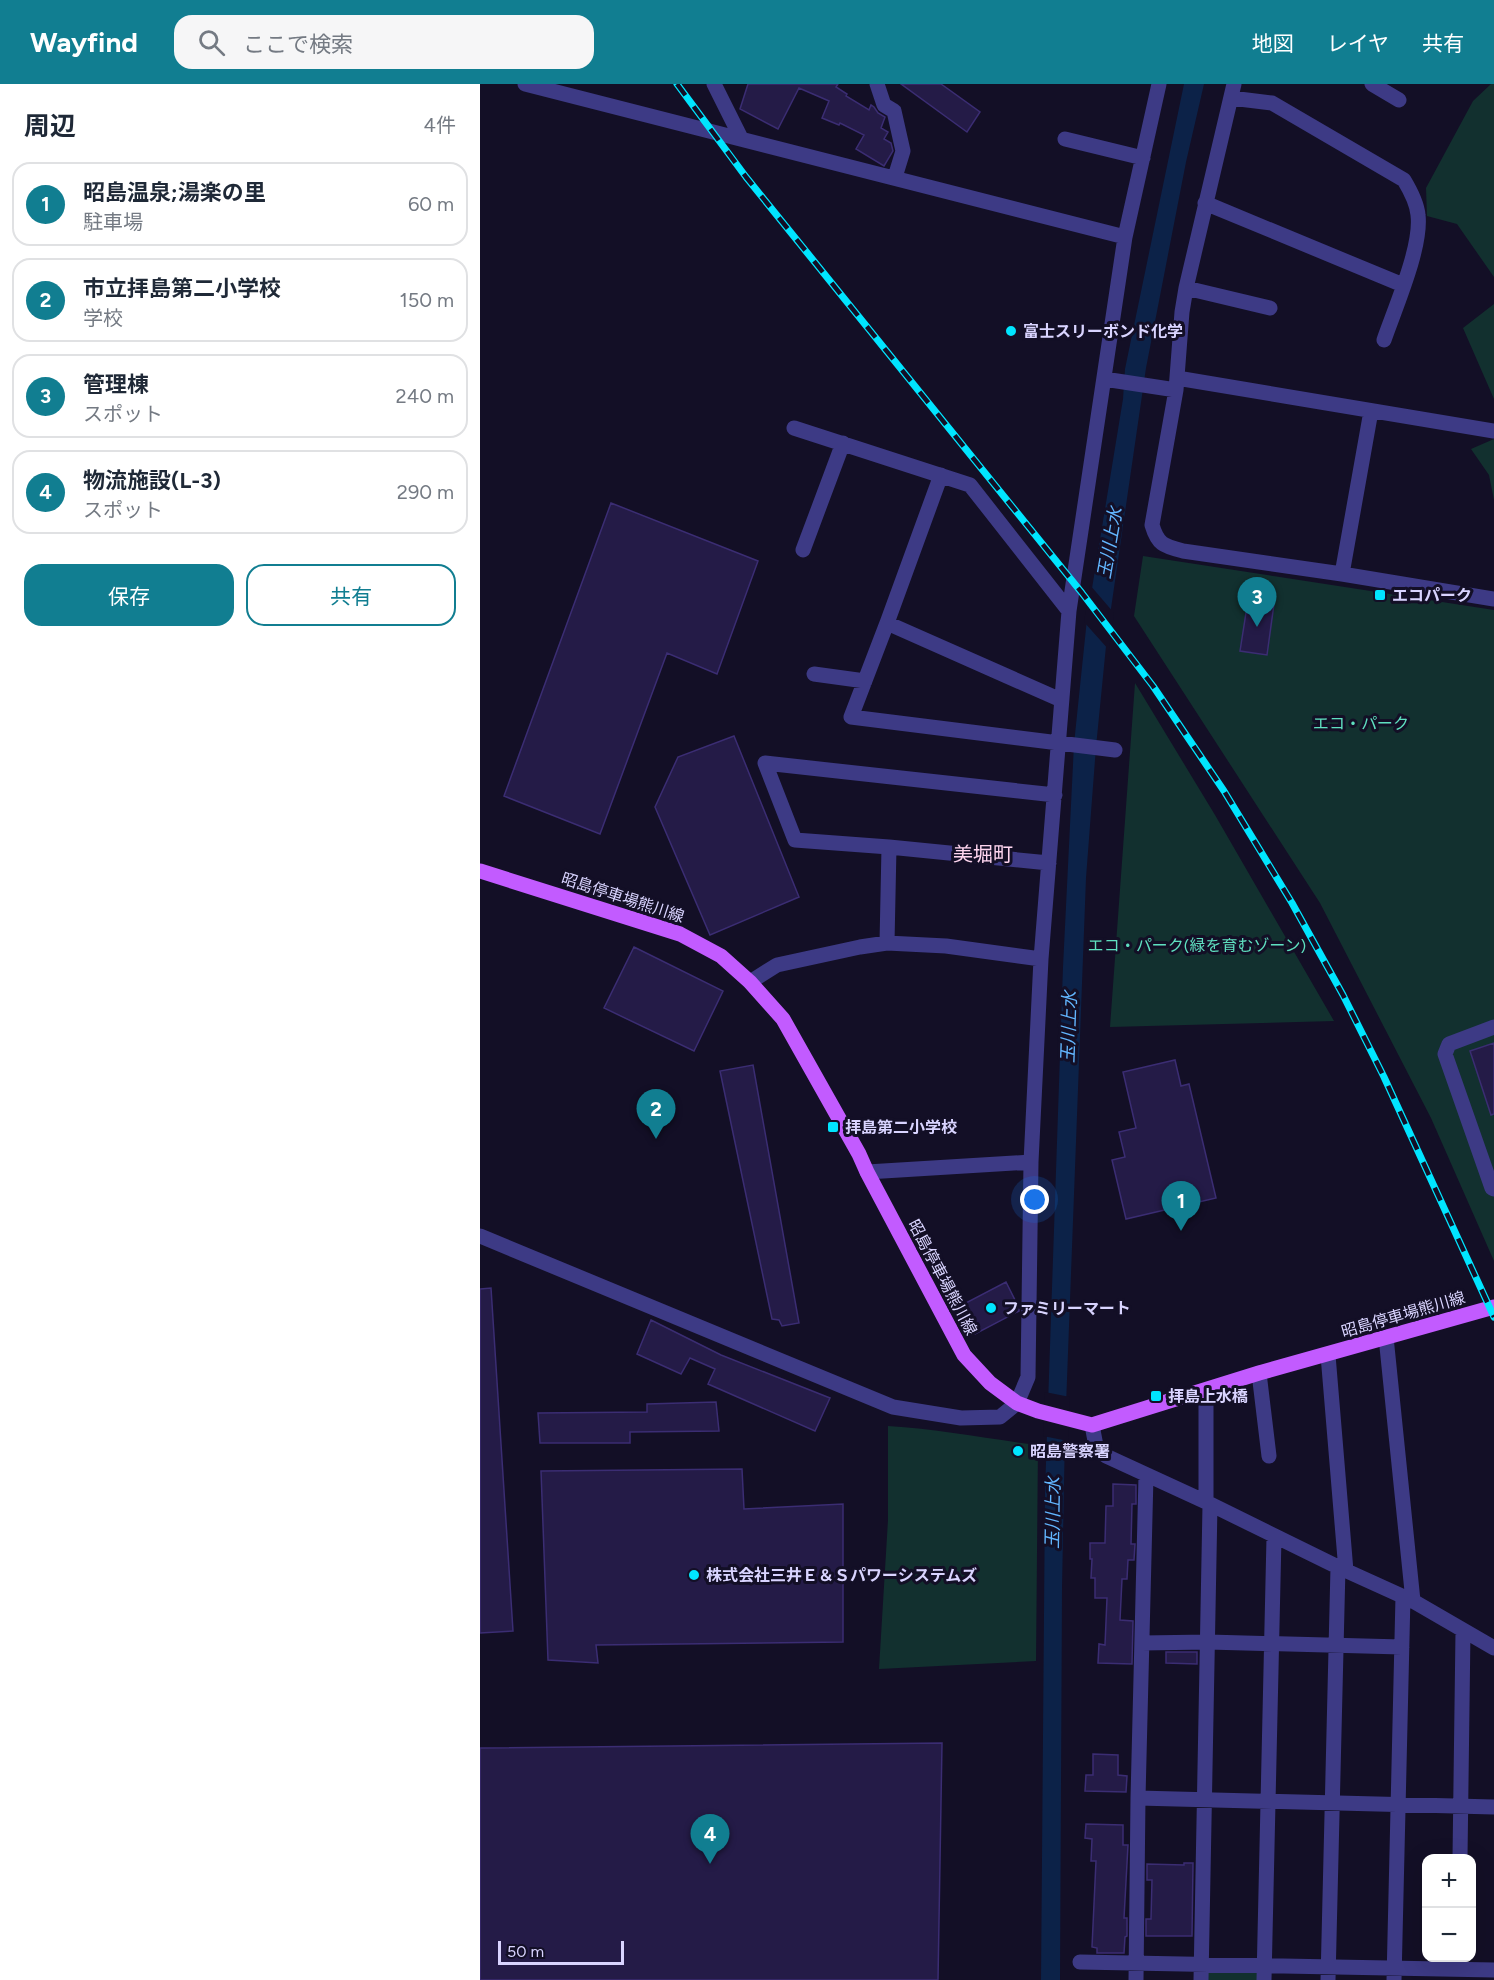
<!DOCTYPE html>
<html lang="ja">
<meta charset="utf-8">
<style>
:root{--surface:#fff;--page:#f6f6f7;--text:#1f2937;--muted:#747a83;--line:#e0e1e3;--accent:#117e91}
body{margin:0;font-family:Figtree,"Noto Sans JP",sans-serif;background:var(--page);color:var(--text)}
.controls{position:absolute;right:18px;bottom:18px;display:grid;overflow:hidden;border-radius:12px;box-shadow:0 6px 24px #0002}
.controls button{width:54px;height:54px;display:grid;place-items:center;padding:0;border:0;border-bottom:2px solid var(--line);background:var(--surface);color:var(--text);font:30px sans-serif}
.scale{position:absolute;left:18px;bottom:15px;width:126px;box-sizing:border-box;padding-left:6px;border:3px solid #d9d4ff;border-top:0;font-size:16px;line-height:21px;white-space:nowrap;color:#d9d4ff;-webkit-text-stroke:4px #130f26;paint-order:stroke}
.you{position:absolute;left:555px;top:1116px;width:21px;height:21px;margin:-15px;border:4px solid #fff;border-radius:50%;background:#1a73e8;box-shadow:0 0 0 9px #1a73e833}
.badge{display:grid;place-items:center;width:39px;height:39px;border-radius:50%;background:var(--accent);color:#fff;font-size:20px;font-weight:700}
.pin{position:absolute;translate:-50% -50px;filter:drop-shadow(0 2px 3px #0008)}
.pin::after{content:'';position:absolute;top:32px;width:21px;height:18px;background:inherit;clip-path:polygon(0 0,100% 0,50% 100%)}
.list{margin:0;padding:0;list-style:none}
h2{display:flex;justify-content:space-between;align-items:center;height:78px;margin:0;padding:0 24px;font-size:26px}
h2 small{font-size:20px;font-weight:400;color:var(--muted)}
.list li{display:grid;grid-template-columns:39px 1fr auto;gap:18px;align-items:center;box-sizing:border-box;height:84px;margin:0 12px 12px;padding:0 12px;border:2px solid var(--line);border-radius:18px}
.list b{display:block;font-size:22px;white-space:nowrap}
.list p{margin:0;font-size:20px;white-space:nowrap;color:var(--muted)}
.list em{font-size:20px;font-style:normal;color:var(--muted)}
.actions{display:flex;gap:12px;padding:18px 24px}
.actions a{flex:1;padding:14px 0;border:2px solid var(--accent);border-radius:18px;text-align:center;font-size:21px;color:var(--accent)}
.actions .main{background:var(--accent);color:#fff}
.icon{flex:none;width:33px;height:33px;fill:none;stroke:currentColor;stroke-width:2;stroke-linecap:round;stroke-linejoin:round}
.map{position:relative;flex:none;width:1014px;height:1896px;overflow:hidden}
header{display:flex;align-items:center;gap:36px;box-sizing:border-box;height:84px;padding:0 30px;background:var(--accent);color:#fff}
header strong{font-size:28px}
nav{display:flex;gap:33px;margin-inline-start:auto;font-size:21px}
.search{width:420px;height:54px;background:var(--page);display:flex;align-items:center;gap:15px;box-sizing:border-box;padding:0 21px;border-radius:18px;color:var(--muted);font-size:22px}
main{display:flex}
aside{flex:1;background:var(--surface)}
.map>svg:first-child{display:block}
</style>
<header>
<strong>Wayfind</strong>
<div class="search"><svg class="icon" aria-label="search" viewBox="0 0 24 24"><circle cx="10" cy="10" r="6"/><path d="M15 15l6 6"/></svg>ここで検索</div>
<nav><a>地図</a><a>レイヤ</a><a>共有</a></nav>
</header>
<main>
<aside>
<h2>周辺<small>4件</small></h2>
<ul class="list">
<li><span class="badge">1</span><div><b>昭島温泉;湯楽の里</b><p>駐車場</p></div><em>60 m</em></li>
<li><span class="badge">2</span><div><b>市立拝島第二小学校</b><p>学校</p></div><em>150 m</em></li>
<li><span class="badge">3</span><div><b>管理棟</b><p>スポット</p></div><em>240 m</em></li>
<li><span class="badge">4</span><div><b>物流施設(L-3)</b><p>スポット</p></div><em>290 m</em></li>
</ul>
<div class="actions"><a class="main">保存</a><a>共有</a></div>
</aside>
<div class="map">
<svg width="1014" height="1896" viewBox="0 0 1014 1896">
<rect width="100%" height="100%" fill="#130f26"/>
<path fill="#12302f" d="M1011 0H1014V193L977 140 947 132 946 104 993 17Z
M1014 220V315L983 244Z
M1014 355V416L1009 391 991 365Z
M663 472 1014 526V1177L951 1034 840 819 654 532Z
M655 599 735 731 854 937 630 943Z
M408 1342C459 1345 508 1355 558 1361L556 1577 399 1585 408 1436Z
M727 1889H777V1896H727Z"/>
<path fill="#0c2248" d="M704 0H724L706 78 666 284 627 552 616 663 606 794 585 1348 582 1505 580 1896H561L565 1408 583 883 594 660 607 535 643 315 645 285Z"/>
<path fill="#130f26" d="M610 501 634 529 629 566 604 538Z
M565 1308 590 1313 588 1357 563 1352Z"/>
<path fill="#241b47" stroke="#3b2d73" stroke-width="1.5" d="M268 0H358L356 3 367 10 366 12 389 26 391 21 394 23 398 29 405 33 401 44 408 48 404 55 411 59 413 67 404 82 376 65 384 51 360 39 359 41 342 34 349 17 319 4 298 45 260 25Z
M421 0H461L500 28 487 48Z
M131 419 278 477 237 590 187 569 120 750 24 712Z
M768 516 794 520 787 571 760 567Z
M254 652 319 813 230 851 175 723 198 673Z
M154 863 243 907 214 967 124 924Z
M1014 959V1030L1011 1031 990 967Z
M695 976 701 1002 709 1000 736 1114 646 1135 632 1076 645 1073 639 1048 656 1044 643 988Z
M273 981 319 1239 302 1242 299 1236 292 1235 240 987Z
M526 1198 539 1224V1227L495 1250 480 1222Z
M11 1204 33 1547 0 1549V1205Z
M171 1236 241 1271 350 1314 335 1347 228 1300 235 1285 210 1274 201 1290 157 1270Z
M236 1318 239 1347 150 1348V1359H60L58 1329 167 1328V1320Z
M262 1385 264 1425 363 1420V1558L116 1561 118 1579 68 1576 61 1387Z
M633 1400 656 1401V1420H652L651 1460H655L654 1476H648L647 1495H642L640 1536 653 1537 652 1580 618 1579 619 1560 625 1561 627 1514H615V1494H611L612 1475H610V1459H625L626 1422H633Z
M686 1568H717V1580L686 1579Z
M462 1659 458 1896H0V1664Z
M613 1670 638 1671V1691L647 1692 646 1708 605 1707 606 1691H613Z
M606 1740 643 1741V1761H648L644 1834H647V1852L645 1853 644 1869H617V1864L612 1863 616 1777H611L612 1755 605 1754Z
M704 1779H713L712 1852H666V1835H671L672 1796H667V1780L704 1781Z"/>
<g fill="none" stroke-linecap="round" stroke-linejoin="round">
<path stroke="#3d3a85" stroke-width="15" d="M45 0 645 153
M234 0 261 54
M397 0 404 21 414 27 423 67 415 93
M754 0 706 204 702 228 696 306 672 441C678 461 684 462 703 467L862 490 1014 515
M892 0 919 16
M751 14 792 19 924 96C930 106 937 119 938 131 942 163 915 224 904 256
M585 55 663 74
M725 119 923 201
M706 204 790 224
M697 294 1014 347
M624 295 696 306
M314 344 490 401 589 527
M461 391 407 539 581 616
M323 466 363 359
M862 490 891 327
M407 539 371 633 635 666
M334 590 385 597
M569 779 409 763 315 756 285 679 575 711
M407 859 409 763
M270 898 297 881 380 863 407 859 466 862 561 875
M1014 943 969 960 965 970 1012 1104 1014 1105
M387 1088 551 1078
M0 1152 413 1323 481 1334 520 1333 537 1319 548 1293 551 1078 561 875 589 527 645 153 679 0
M906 1253 933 1517
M848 1271 866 1487
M779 1289 789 1372
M726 1307V1418
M612 1341 616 1362 626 1372 726 1418 858 1483 933 1517 1014 1564
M662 1559 728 1558 922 1563
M658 1714 1014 1723
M980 1774 983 1547
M600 1878 1014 1886
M656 1896 658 1714 666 1392
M721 1896 730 1421
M784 1896 794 1453
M848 1896 858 1483
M914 1896 923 1512"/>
<path stroke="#c25bff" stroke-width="15" d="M0 787 200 850 241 872 270 898 303 935 379 1070 387 1088 484 1271 510 1299 537 1319 558 1327 612 1341 779 1289 1014 1223"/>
<defs>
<path id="rail" d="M197 0 266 93 602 509 673 602 744 707 812 819 863 911 904 993 1014 1233"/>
</defs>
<use href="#rail" stroke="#00e5ff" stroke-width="7"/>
<use href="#rail" stroke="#130f26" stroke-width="4.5" stroke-dasharray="14" stroke-linecap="butt"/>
</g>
<g fill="#00e5ff" stroke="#130f26" stroke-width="2">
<circle cx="531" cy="247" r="6"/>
<rect x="894" y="505" width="12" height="12" rx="3"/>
<rect x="347" y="1037" width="12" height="12" rx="3"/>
<circle cx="511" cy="1224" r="6"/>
<rect x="670" y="1306" width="12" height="12" rx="3"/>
<circle cx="538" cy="1367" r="6"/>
<circle cx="214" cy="1491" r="6"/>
</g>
<g text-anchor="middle" stroke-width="6" stroke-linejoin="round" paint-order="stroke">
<g font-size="16" font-weight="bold" fill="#d9d4ff" stroke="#130f26" text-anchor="start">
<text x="543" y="253">富士スリーボンド化学</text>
<text x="912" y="517">エコパーク</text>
<text x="365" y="1049">拝島第二小学校</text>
<text x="523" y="1230">ファミリーマート</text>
<text x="688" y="1318">拝島上水橋</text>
<text x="550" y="1373">昭島警察署</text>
<text x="226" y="1497">株式会社三井Ｅ＆Ｓパワーシステムズ</text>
</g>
<g font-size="16" fill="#5fe0c0" stroke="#130f26">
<text x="881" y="645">エコ・パーク</text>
<text x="717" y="867">エコ・パーク(緑を育むゾーン)</text>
</g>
<g font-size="16" fill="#d9d4ff" stroke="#130f26">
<text transform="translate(143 813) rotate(18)" y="6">昭島停車場熊川線</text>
<text transform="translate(463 1193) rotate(62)" y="6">昭島停車場熊川線</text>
<text transform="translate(923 1230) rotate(-16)" y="6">昭島停車場熊川線</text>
</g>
<g font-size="18" font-style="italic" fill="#62b6ff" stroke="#130f26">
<text transform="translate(630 459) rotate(-80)" y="6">玉川上水</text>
<text transform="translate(589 943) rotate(-88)" y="6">玉川上水</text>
<text transform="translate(573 1429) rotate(-89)" y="6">玉川上水</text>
</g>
<g font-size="20" fill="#ffd6f0" stroke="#130f26">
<text x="503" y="777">美堀町</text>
</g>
</g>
</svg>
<div class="controls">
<button>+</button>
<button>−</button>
</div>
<div class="scale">50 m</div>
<div class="you"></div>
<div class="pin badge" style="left:701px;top:1147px">1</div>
<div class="pin badge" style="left:176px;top:1055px">2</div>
<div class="pin badge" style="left:777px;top:543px">3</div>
<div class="pin badge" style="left:230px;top:1780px">4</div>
</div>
</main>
